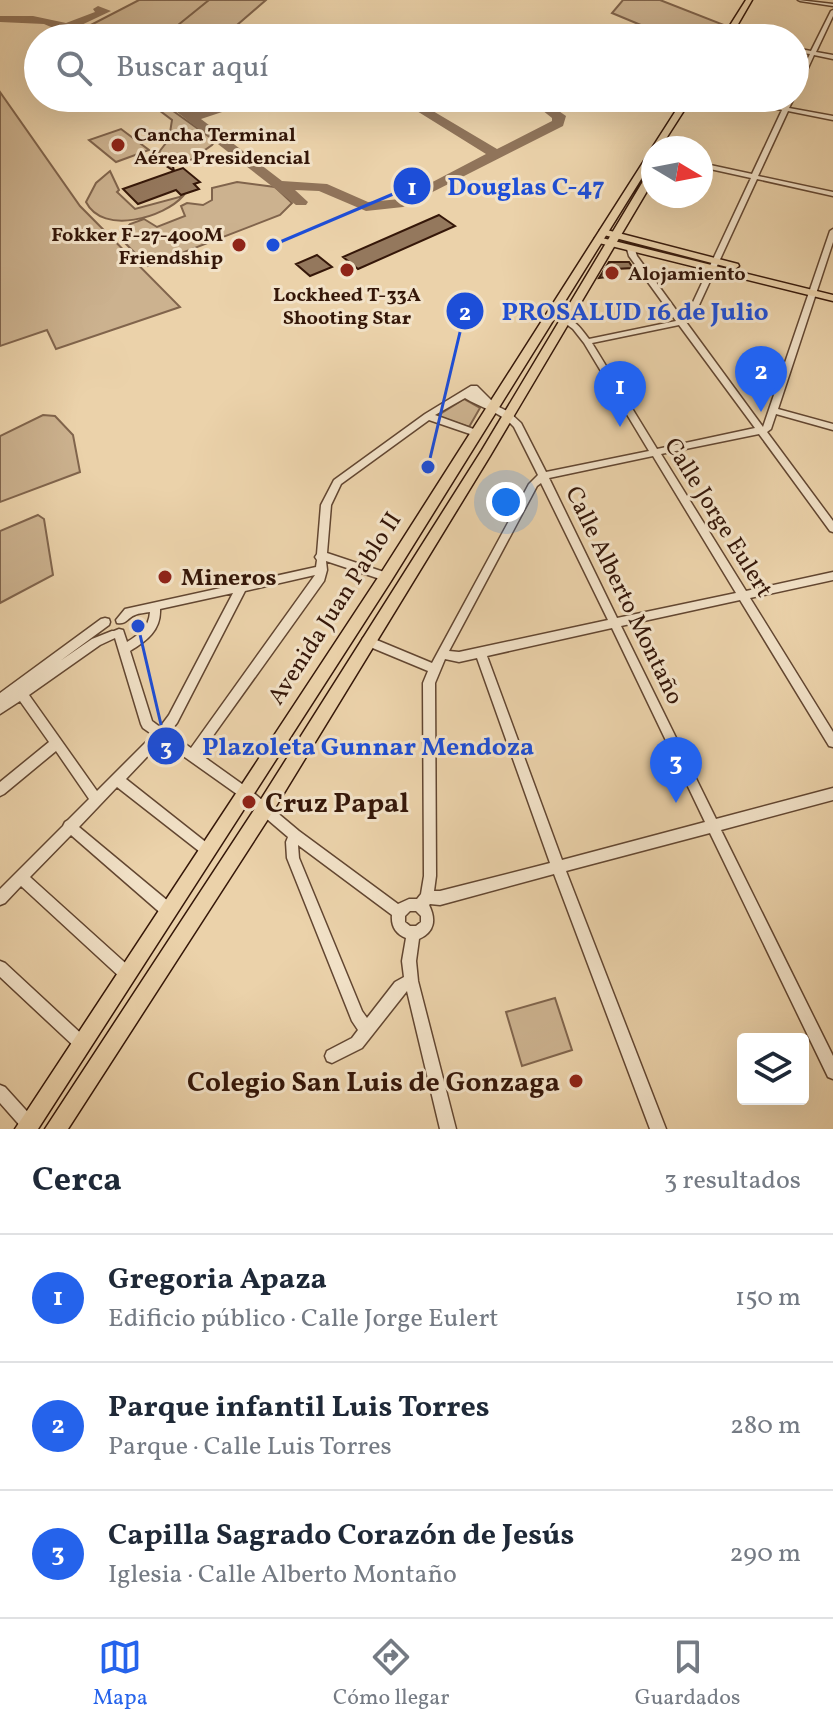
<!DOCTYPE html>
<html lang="es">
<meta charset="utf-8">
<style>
:root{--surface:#fff;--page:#f2f2f3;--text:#1f2937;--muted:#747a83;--line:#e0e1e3;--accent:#2563eb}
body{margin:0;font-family:Vollkorn,serif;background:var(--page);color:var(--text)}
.controls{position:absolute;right:24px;bottom:24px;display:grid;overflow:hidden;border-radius:8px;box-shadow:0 8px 32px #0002}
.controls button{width:72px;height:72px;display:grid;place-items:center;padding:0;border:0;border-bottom:2px solid var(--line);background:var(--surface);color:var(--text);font:40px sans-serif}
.compass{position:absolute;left:641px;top:136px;width:72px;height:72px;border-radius:50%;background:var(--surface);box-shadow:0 8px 32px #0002;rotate:100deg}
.you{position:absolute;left:506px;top:502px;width:28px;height:28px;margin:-20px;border:6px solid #fff;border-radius:50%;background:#1a73e8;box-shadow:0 0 0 12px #1a73e833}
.badge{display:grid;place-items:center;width:52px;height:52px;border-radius:50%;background:var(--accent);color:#fff;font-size:26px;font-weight:700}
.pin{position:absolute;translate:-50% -66px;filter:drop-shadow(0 2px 4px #0008)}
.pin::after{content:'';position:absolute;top:42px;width:28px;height:24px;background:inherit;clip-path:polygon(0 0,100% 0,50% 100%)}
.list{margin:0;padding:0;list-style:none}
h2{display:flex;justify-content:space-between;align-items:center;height:104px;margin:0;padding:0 32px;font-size:34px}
h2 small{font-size:26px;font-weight:400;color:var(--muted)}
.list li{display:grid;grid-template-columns:52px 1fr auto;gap:24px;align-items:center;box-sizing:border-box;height:128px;padding:0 32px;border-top:2px solid var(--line)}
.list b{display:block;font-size:30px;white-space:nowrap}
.list p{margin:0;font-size:26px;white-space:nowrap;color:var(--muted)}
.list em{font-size:26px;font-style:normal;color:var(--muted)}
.icon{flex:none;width:44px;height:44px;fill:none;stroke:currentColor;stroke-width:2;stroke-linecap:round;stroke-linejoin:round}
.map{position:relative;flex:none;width:833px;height:1129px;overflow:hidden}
.search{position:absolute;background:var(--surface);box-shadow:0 8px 32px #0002;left:24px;right:24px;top:24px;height:88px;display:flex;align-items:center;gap:20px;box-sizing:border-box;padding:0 28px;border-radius:44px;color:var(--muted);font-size:30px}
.sheet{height:488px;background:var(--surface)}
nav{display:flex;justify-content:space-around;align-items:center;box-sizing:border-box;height:112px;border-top:2px solid var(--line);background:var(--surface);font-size:22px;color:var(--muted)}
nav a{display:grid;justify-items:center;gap:4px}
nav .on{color:var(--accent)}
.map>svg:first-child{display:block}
</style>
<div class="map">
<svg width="833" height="1129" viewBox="0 0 833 1129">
<rect width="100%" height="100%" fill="#ebd2aa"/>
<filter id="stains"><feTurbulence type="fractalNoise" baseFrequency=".0025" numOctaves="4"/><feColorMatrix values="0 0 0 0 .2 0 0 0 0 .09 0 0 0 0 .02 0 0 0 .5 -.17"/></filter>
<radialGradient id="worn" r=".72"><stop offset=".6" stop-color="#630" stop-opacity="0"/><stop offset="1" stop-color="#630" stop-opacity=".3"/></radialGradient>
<path fill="#ccb28f" stroke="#80644c" stroke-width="2" d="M139 0H266L222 38H94L83 29Z
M623 0H660L724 25 713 28 707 38H672L612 13Z
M0 92 80 206 180 307 56 349 47 330 0 346Z
M143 98H155L215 141 212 145 185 164 159 152 169 139 172 120Z
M121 129 149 150 116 162 89 140Z
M110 171 119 190 117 192 135 209 183 196C165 217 103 236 86 202L96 183Z
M237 182 275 187 292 203 280 215 148 266 123 241 122 233 130 224 144 219 157 227 185 216 181 206 187 203 203 205 212 200V188Z
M464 399 480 408 469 427 437 416Z
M43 415 55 416 73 435 80 472 0 502V436Z
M38 515 44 519 53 575 0 603V531Z
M555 998 572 1050 522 1066 506 1012Z"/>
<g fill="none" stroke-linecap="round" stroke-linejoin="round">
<path stroke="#7d6149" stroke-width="2" d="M162 38 209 0"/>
<path fill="#90745a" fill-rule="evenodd" d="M98 6 111 11 75 28 91 38H77L44 24 0 22V16H33L66 23 95 12 93 9Z
M398 28 404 31 403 38H391L392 31Z
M159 98C176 98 182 109 198 112L245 98H264L201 119 282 181 327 184 368 202 400 199 486 154 396 98H411L497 149 552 121V118L542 110 543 107H553L566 116 563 126 403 207 366 211 319 191 295 190 308 202 306 205H296Z"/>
</g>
<path fill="#94785d" stroke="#351709" stroke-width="2" d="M158 161 172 162 174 171 183 168 200 182 194 184 199 189 181 195 176 190 138 204 123 189 174 171Z
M439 215 455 226 358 269 343 257Z
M317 255 332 267 310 276 296 264Z
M609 262H629L633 268 615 269 616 276 599 278Z"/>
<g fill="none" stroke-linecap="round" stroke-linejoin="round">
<defs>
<path id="minor" d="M798 0 833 4V6L800 1Z
M833 10V16L816 52 833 55V59L814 55 798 90 795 92V84L810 54 795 52V48L811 51 831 11Z
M726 98H738L784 107 788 98H794L789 108 833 116V120L788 111 758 176 833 192V196L757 179 694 316 686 322 763 427 830 231 833 229V242L778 409 833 424V430L776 414 771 429 767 432 833 521V532L830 531 759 434 661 454 746 591 833 572V580L750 598 833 732V747L829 746 740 600 621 626 716 819 833 788V800L721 830 833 1056V1079L828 1077 710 833 566 871 666 1129H650L554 874 440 905 430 904 429 905C436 919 435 932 419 939L416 961 418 981 456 1129H440L407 991 362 1048 332 1063 327 1061 325 1056 327 1051 352 1038 358 1030 352 1021 287 858 286 842 288 837 241 797 162 741 126 779 212 847 214 851 212 855 208 857 204 855 117 787 79 827 174 906 176 911 174 916 169 918 164 916 71 835 30 877 132 969 134 974 132 979 127 981 122 979 21 886 5 903 0 905V889L63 826 65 822 68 820 89 799 56 751 4 794 0 796V782L49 742 20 701 0 714V693L101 619 105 618 109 619 110 622 109 625 60 661 92 639 112 631H114L119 629 123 630 127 642C140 634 149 627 150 612 145 613 139 613 135 615 127 618 126 625 117 623L116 620 125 609 316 567 317 560 315 557 317 554 321 505 334 480 425 414 471 386H477L497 406 509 412 521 423 546 472 649 451 584 343 573 329 561 320 562 318C575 318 582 330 589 339L676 321 629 256 627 249 631 247H634L637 256 682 318 687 315 751 178 701 167V163L752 174 782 110ZM679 325 755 428 657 449 592 343ZM465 398C481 408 501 412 514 427L538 475 529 484 432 663 367 636 363 638 362 641 363 644 428 671 423 683 424 876 421 894 417 899H409L398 904 299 831 249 789 200 754 324 581 327 570 326 561 386 581 390 580 391 577 390 574 327 553 331 505 341 484 429 420 473 435H479L480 433 479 431 435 415ZM653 456 736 593 617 618 549 478ZM541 483 608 620 459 652 449 651 537 486ZM315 575 191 748 169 733 177 723 245 591ZM233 593 169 715 160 727 152 721 130 651C147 641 161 630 160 609ZM612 628 705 822 562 860 487 656ZM115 638 141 724 143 728 153 735 97 791 29 695 100 645ZM477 658 550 863 440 891H434L436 876 435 683 445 659 459 662ZM298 845 392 915C391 926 396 934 406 938L402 961 404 977 395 982 367 1018 362 1011 299 858ZM410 911H416L421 916V922L416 926H410L405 922V916Z
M0 961 5 963 87 1039 89 1044 87 1049 82 1051 77 1049 0 977Z
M0 1085 5 1087 34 1119 37 1124 34 1129H23L0 1103Z"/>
<path id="major" d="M603 229 738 264 739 266 735 269 600 234V230Z
M598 237 833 295V301L595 242V238Z"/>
<path id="highway" d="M746 0H752L730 38H722Z
M684 98H692L660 148H653V150L652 148Z
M653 150V160L391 581 38 1129H15L381 573 649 153Z
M653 170V181L490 456 270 816 68 1129H45L258 804 482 450 648 173Z"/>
</defs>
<use href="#minor" stroke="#624631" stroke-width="3"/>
<use href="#major" stroke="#351709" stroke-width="3"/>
<use href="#highway" stroke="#351709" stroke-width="3"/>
<use href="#minor" fill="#f2e2c8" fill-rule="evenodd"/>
<use href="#major" fill="#ebd2aa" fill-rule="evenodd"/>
<use href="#highway" fill="#ebd2aa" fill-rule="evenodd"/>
</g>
<g fill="#8f2418" stroke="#f2e2c8" stroke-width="3">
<circle cx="118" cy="145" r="8"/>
<circle cx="239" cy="245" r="8"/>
<circle cx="347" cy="270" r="8"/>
<circle cx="612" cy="273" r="8"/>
<circle cx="165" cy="577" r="8"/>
<circle cx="249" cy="802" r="8"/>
<circle cx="576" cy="1081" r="8"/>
</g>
<g text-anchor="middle" stroke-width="6" stroke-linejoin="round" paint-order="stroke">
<g font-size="20" font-weight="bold" fill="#351709" stroke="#f2e2c8" text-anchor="start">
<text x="134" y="141">Cancha Terminal<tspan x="134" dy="23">Aérea Presidencial</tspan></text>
<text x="223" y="241" text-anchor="end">Fokker F-27-400M<tspan x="223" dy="23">Friendship</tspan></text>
<text x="628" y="280">Alojamiento</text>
<text x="347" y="301" text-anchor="middle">Lockheed T-33A<tspan x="347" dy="23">Shooting Star</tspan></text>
</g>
<g font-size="24" fill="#351709" stroke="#f2e2c8">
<text transform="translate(719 517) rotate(58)" y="8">Calle Jorge Eulert</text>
<text transform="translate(625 595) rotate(64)" y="8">Calle Alberto Montaño</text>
<text transform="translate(334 608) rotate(-57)" y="8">Avenida Juan Pablo II</text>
</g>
<g font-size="24" font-weight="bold" fill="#351709" stroke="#f2e2c8" text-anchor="start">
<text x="181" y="585">Mineros</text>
</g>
<g font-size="28" font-weight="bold" fill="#351709" stroke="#f2e2c8" text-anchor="start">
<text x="265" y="812">Cruz Papal</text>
<text x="560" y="1091" text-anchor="end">Colegio San Luis de Gonzaga</text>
</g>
</g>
<path fill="none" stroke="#1d4ed8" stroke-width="3" d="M273 245L412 186M428 467L465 311M138 626L166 746"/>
<g fill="#1d4ed8" stroke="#f2e2c8" stroke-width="3">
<circle cx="273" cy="245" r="8"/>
<circle cx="428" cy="467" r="8"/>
<circle cx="138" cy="626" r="8"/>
<circle cx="412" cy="186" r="20"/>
<circle cx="465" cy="311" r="20"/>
<circle cx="166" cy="746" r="20"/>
</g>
<g font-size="24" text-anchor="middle" font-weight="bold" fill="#fff">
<text x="412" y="195">1</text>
<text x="465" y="320">2</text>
<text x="166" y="755">3</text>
</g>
<g font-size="26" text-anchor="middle" font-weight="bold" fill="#1d4ed8" stroke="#f2e2c8" stroke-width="6" stroke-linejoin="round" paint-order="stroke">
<text x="526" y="195">Douglas C-47</text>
<text x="635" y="320">PROSALUD 16 de Julio</text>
<text x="368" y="755">Plazoleta Gunnar Mendoza</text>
</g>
<rect width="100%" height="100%" filter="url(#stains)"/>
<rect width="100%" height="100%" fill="url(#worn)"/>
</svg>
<div class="controls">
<button><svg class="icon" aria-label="layers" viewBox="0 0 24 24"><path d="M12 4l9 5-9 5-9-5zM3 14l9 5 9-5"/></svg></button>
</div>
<svg class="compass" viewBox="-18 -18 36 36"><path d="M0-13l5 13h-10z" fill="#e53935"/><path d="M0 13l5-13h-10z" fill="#747a83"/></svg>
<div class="you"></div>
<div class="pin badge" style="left:620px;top:427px">1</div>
<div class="pin badge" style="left:761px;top:412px">2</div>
<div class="pin badge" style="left:676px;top:803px">3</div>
<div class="search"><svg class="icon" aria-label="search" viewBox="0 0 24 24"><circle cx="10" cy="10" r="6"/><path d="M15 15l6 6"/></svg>Buscar aquí</div>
</div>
<section class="sheet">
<h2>Cerca<small>3 resultados</small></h2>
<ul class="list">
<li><span class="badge">1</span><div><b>Gregoria Apaza</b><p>Edificio público · Calle Jorge Eulert</p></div><em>150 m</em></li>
<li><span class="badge">2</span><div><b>Parque infantil Luis Torres</b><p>Parque · Calle Luis Torres</p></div><em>280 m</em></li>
<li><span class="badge">3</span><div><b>Capilla Sagrado Corazón de Jesús</b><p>Iglesia · Calle Alberto Montaño</p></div><em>290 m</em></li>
</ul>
</section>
<nav>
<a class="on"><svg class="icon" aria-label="map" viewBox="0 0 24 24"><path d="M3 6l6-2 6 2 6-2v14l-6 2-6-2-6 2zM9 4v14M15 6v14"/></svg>Mapa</a>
<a><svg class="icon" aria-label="directions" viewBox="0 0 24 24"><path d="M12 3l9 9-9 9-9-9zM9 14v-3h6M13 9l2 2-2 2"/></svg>Cómo llegar</a>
<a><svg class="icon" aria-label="saved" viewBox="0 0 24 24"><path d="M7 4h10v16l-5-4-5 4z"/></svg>Guardados</a>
</nav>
